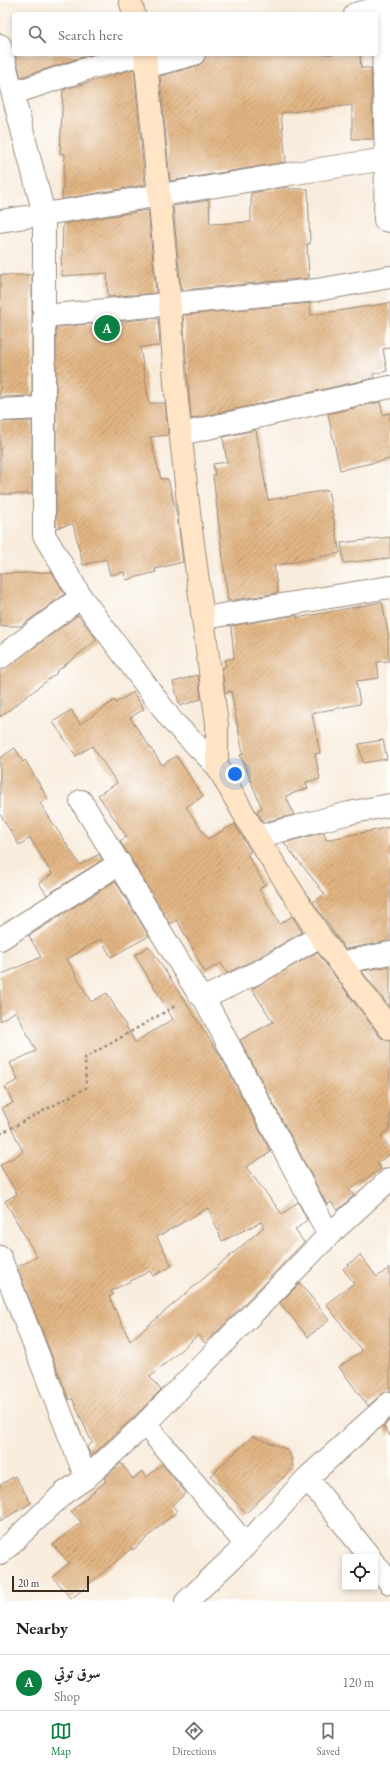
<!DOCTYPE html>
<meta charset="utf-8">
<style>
:root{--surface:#fff;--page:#f2f2f2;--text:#202124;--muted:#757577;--line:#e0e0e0;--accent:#0b8043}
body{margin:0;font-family:"EB Garamond",Amiri,serif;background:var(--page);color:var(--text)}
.controls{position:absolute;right:12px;bottom:12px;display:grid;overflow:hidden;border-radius:4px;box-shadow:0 2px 6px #0003}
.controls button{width:36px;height:36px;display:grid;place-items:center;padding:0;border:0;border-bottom:1px solid var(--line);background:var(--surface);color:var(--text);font:20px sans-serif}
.scale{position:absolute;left:12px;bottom:10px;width:77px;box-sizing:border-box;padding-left:4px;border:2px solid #3b2a1e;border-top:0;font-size:11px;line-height:14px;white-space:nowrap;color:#3b2a1e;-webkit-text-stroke:3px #fff;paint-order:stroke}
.you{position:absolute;left:235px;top:774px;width:14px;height:14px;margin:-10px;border:3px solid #fff;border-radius:50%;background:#1a73e8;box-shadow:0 0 0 6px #1a73e833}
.badge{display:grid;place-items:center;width:26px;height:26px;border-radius:50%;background:var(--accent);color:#fff;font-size:13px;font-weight:700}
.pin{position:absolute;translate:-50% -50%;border:2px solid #fff;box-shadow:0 1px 4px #0006}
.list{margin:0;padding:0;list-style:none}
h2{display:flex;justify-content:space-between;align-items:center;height:52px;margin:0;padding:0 16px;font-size:17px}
h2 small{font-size:13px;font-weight:400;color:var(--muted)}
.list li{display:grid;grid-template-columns:26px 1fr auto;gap:12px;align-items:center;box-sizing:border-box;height:56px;padding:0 16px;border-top:1px solid var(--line)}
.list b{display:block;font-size:15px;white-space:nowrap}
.list p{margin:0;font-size:13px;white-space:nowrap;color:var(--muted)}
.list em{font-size:13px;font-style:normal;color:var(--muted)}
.icon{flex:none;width:22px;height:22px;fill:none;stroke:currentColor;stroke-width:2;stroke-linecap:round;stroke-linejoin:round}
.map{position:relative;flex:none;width:390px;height:1602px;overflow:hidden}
.search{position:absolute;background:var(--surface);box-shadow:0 2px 6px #0003;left:12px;right:12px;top:12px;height:44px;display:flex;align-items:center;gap:10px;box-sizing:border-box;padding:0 14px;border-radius:4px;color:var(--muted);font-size:15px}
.sheet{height:108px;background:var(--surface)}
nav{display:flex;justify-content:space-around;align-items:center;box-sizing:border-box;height:56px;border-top:1px solid var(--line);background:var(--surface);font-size:11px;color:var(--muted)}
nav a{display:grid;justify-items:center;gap:2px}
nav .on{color:var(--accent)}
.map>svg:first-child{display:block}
</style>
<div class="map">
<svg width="390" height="1602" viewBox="0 0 390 1602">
<defs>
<pattern id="building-hatch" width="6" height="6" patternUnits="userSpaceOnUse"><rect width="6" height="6" fill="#e2b583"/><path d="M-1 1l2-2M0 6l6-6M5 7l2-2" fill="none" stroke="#b8936b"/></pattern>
</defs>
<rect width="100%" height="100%" fill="#fff"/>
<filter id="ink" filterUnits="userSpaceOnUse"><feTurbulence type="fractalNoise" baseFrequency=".025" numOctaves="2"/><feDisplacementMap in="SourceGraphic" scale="8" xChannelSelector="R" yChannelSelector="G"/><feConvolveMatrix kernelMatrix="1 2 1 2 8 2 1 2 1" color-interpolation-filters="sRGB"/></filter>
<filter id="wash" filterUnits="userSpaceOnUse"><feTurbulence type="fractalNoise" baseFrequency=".012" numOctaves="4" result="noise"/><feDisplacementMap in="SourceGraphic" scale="16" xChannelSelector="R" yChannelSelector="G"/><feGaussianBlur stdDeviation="0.9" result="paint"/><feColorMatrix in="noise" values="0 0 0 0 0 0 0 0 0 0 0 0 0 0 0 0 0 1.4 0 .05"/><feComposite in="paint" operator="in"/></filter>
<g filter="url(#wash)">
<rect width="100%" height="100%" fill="#f8ecdc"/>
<g id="blocks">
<path fill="url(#building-hatch)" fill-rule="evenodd" d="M15 54H93L21 77Z
M206 54H360L361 68H371L373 139H352V105L281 113 286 162 170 181 160 76 198 66 203 62Z
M134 69 145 185 62 199 65 154 60 153 63 90Z
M289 187V189H308L310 244H307L309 278 181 290 173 206 209 200 210 224 251 222V193Z
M148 210 156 293 108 297 107 273 62 276 61 256H62L63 224Z
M0 275H32V396L0 397Z
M310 303 311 315 390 303V348L383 349 387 371 373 374 374 378 191 419 183 315Z
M158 318 160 346 140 347 149 403H165L168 435 150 437 161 479H168L177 515 183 562 155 569 156 572 126 580 124 572 110 575 106 559 83 565 73 524 56 528V327Z
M380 402 383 415 390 413V459L340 470 328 414Z
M32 421V494H0V422Z
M256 430 268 500 328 490 340 553 274 566 278 593 228 601 213 475H215L213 464 227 462 223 437Z
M390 537V558L344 563 341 543Z
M52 572 65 594 21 626H0V574Z
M382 602 389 638H388L389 661 377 662 379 678 356 681 360 704 312 713 320 753 315 754 320 779 306 782 308 788 286 796 294 815 263 822 257 811 262 808 240 755 243 754 231 691 225 693 222 668 226 666 225 660 234 658 231 626 296 615 297 618Z
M78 615 97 640 56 672 57 673 0 717V672Z
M198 675 201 699 180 706 173 682Z
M133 692 144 709 130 718 162 765 176 756 203 796 186 807 208 839 235 824 251 852 247 854 265 885 259 889 280 924 292 916 302 932 256 959 227 973 221 963 205 972 177 920 170 924 120 841 127 837 98 795 117 783 92 746 76 756 53 722 71 710 80 724 115 700 116 703Z
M383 740 387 759 363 763 359 744Z
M15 748 23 762 25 760 48 799 40 803 80 865 99 854 102 860 47 895 39 883 52 874 30 838 19 845 0 814V758Z
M390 827V941L345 949 313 902 325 894 284 843 324 832 326 840Z
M115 881 149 936 111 957 101 939 67 959 91 1002 107 993 135 1042 173 1019 135 955 149 946 218 1052 271 1152 246 1167 282 1214 298 1202 307 1220 295 1230 304 1242 215 1334 205 1343 198 1335 150 1377 161 1390 136 1415 91 1456 87 1447 92 1443 72 1398 69 1400 17 1267 37 1257 5 1201 17 1194 0 1165 23 1152 2 1108 13 1103 5 1087 18 1080 10 1063 36 1051 16 1011 0 1021V975L41 957 29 936ZM208 1208 222 1241 261 1222 264 1227 130 1341 109 1297 113 1295 111 1291 150 1271 153 1276 172 1266 157 1237Z
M317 952 380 1037 385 1040 390 1041V1129L381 1135 390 1149V1154L377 1163 381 1169 349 1190 354 1195 338 1210 331 1202 327 1205 240 1040 273 1022 252 989Z
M390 966V1008L362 971Z
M360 1255 377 1277 390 1267V1391L382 1394 368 1406 339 1367 362 1351 326 1304 354 1283 343 1269Z
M300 1283 329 1320 308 1337 280 1303Z
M390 1420V1436L383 1426Z
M252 1436 286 1449 290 1454 293 1468 246 1513 211 1476Z
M121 1463 133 1479 142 1471 147 1477 162 1464 186 1493 172 1505 177 1511 133 1550 132 1548 71 1599 53 1577 69 1563 53 1545 81 1522 71 1511 106 1481 104 1478Z
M15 1476 31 1503 0 1521V1485Z"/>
</g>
</g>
<g filter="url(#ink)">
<use href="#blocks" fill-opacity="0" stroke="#9a8b7d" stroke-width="1"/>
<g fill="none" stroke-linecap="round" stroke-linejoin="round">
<defs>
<path id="street" d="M379 0 382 7 386 159 385 220 390 221
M355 14 390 5
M0 45 44 214V535L81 597 173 722 217 766
M146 67 194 54
M14 93 89 68 142 54
M0 221C129 201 257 178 386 159
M44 316 317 290 390 277
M0 410 43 408
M181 434 390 387
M204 618 390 587
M0 658 81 597
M81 801 198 993 204 998 329 1235
M257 837 349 813 390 805
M0 939 120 863
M339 963 390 953
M204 998 262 970 320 936
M0 1257 86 1478
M145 1424 246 1545
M307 1478 370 1557
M0 1554 64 1493 86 1478 145 1424 329 1235 390 1179
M375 1564 390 1583
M186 1602 246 1545 307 1478 390 1403"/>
<path id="secondary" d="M130 0 134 14
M145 54 170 305 175 383 190 521 217 724V766L257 837 320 936 390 1029"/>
</defs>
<use href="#street" stroke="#9a8b7d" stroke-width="24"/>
<use href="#secondary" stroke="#9a8b7d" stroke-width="24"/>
<path stroke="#9a8b7d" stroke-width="2.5" stroke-dasharray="3 3" stroke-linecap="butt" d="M0 1134 86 1088 85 1058 177 1005"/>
<use href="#street" stroke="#fff" stroke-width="22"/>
<use href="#secondary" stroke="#ffe4c6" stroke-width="22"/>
</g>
</g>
</svg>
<div class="controls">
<button><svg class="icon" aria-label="locate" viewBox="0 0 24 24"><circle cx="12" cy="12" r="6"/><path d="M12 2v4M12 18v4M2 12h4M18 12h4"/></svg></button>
</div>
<div class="scale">20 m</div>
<div class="you"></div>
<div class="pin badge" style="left:107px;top:328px">A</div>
<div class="search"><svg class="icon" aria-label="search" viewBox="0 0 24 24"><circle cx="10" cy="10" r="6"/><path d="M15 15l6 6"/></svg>Search here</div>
</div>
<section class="sheet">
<h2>Nearby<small></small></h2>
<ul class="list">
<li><span class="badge">A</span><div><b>سوق توتي</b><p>Shop</p></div><em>120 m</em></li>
</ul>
</section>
<nav>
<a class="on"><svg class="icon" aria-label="map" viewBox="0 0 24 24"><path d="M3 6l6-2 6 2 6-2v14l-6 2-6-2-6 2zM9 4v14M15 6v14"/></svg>Map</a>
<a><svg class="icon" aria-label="directions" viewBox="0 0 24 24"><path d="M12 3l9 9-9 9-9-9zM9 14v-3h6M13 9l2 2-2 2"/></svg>Directions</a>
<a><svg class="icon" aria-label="saved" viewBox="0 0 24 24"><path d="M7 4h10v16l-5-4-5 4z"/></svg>Saved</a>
</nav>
